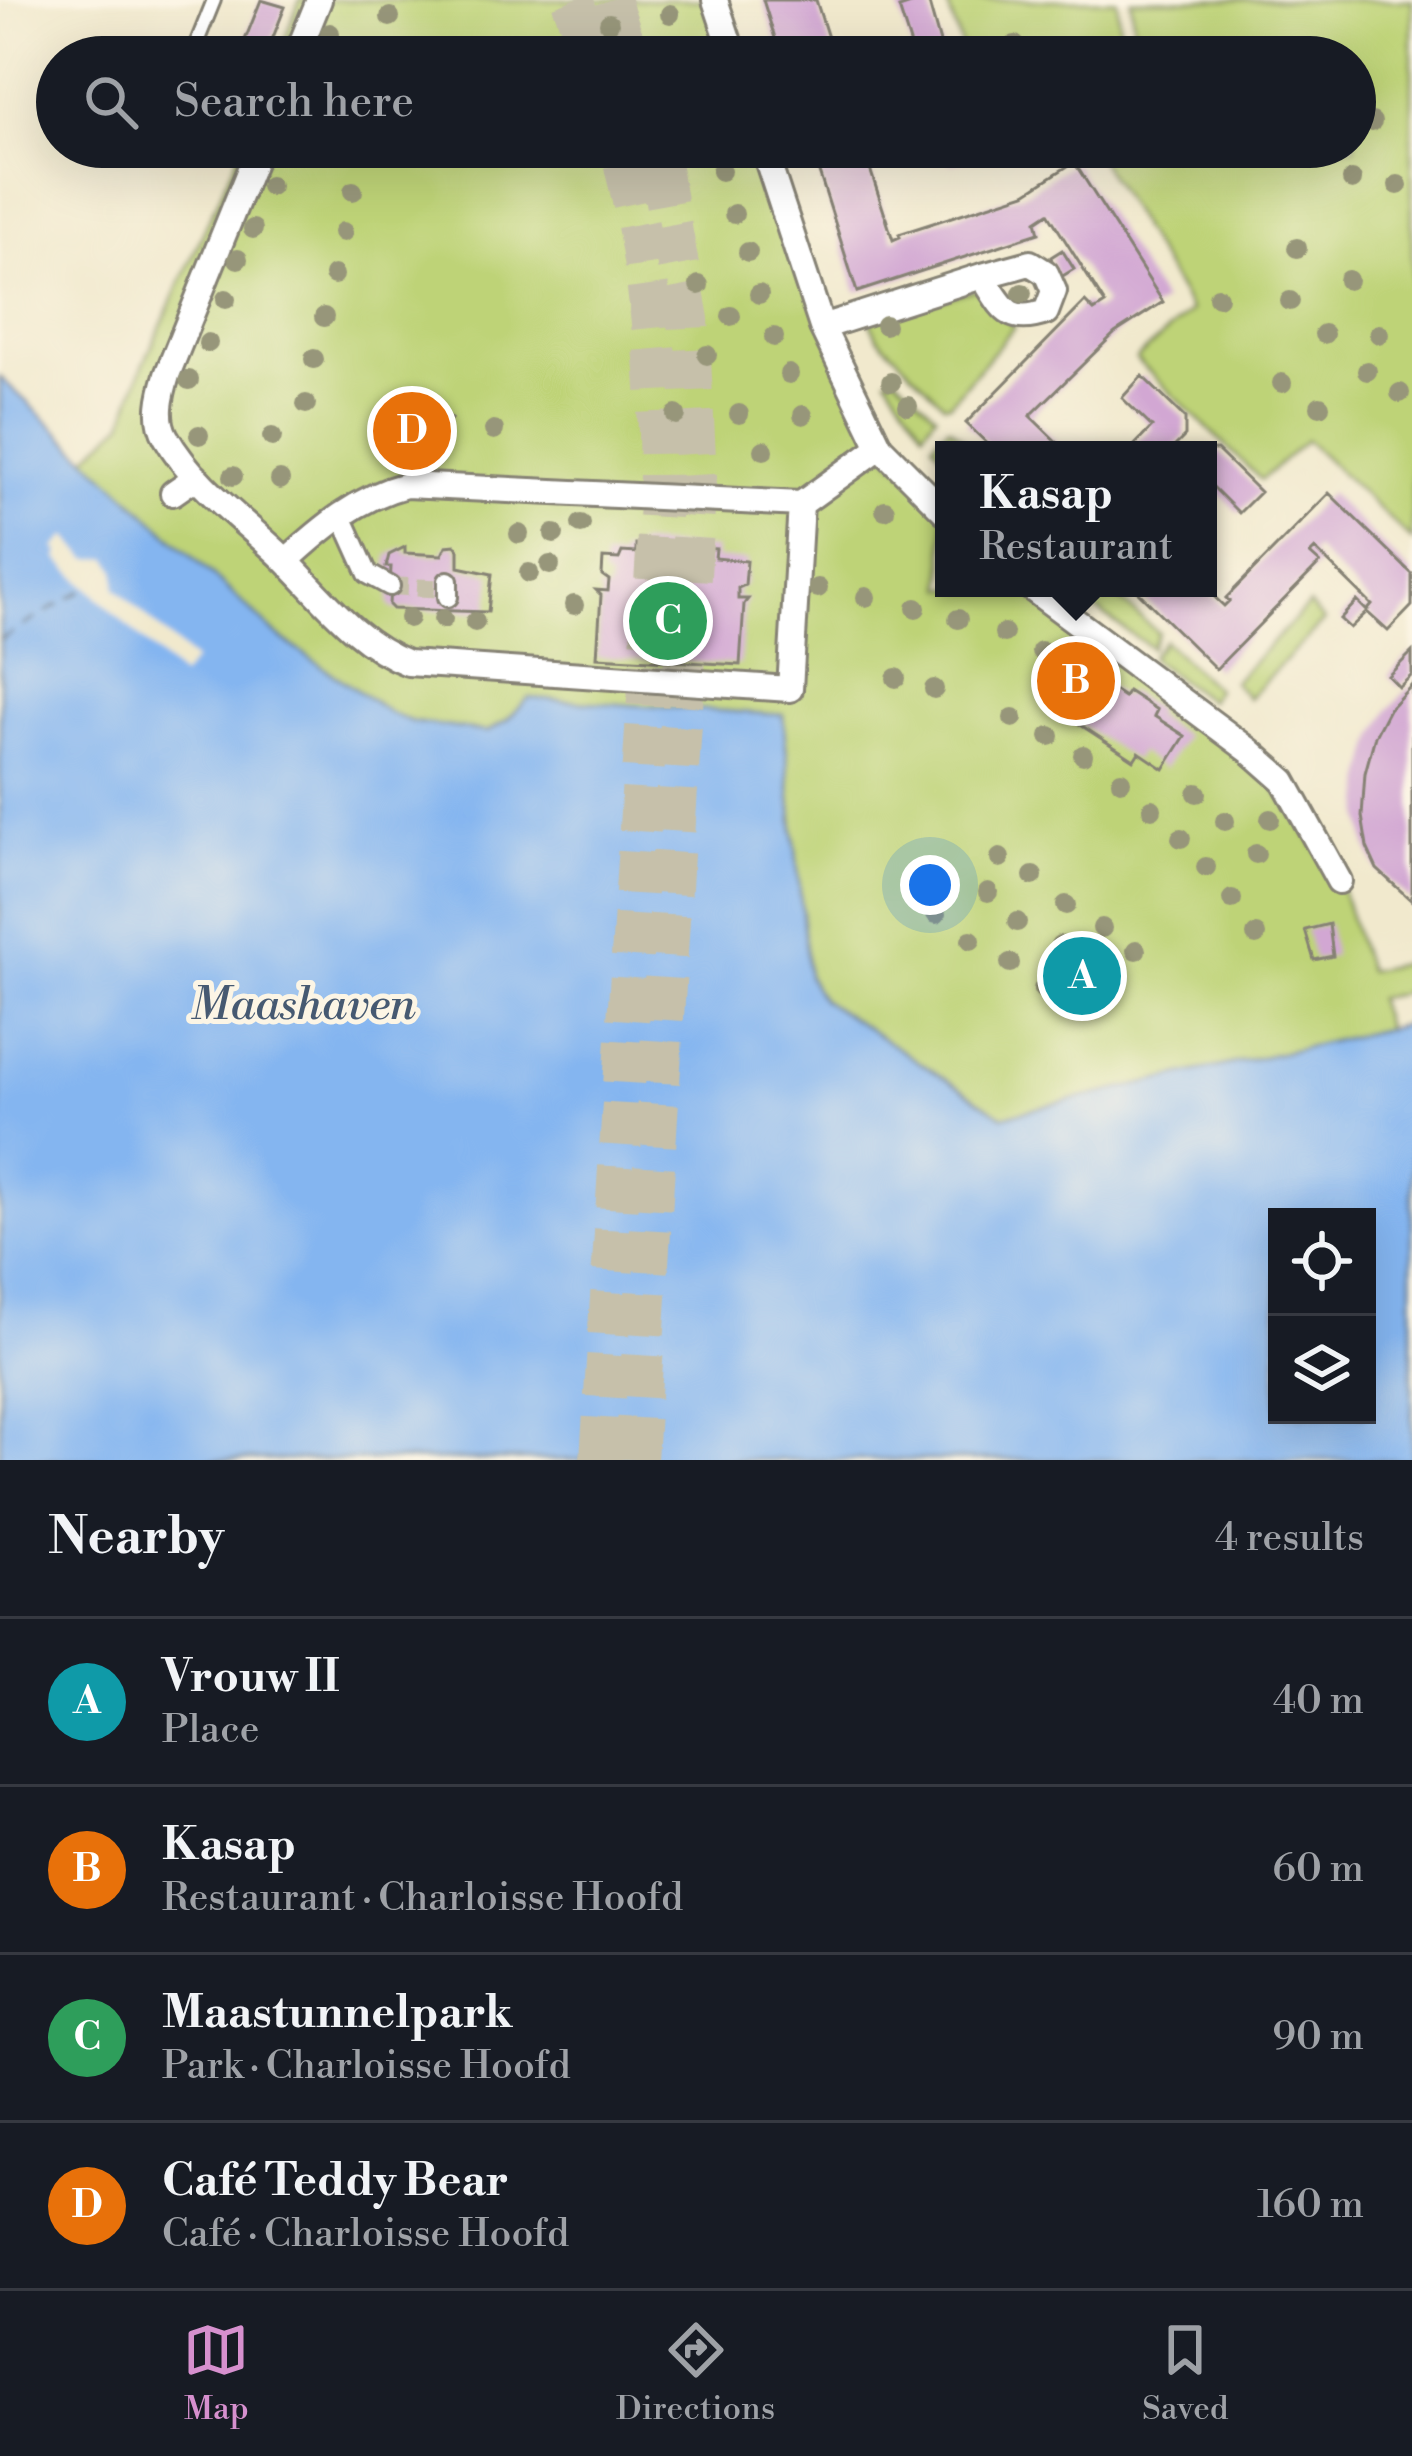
<!DOCTYPE html>
<meta charset="utf-8">
<style>
:root{--surface:#171b24;--page:#242831;--text:#f1f3f6;--muted:#9ea1a6;--line:#363941;--accent:#d690ce}
body{margin:0;font-family:"Libre Bodoni",serif;background:var(--page);color:var(--text)}
.controls{position:absolute;right:36px;bottom:36px;display:grid;overflow:hidden;border-radius:0px;box-shadow:0 12px 48px #0002}
.controls button{width:108px;height:108px;display:grid;place-items:center;padding:0;border:0;border-bottom:3px solid var(--line);background:var(--surface);color:var(--text);font:60px sans-serif}
.you{position:absolute;left:930px;top:885px;width:42px;height:42px;margin:-30px;border:9px solid #fff;border-radius:50%;background:#1a73e8;box-shadow:0 0 0 18px #1a73e833}
.badge{display:grid;place-items:center;width:78px;height:78px;border-radius:50%;background:var(--accent);color:#fff;font-size:39px;font-weight:700}
.pin{position:absolute;translate:-50% -50%;border:6px solid #fff;box-shadow:0 3px 12px #0006}
.popup{position:absolute;left:935px;top:441px;width:282px;height:156px;box-sizing:border-box;display:grid;place-content:center;border-radius:0px;background:var(--surface);filter:drop-shadow(0 3px 9px #0005);font-size:39px;white-space:nowrap;color:var(--muted)}
.popup b{font-size:45px;color:var(--text)}
.popup::after{content:'';position:absolute;left:50%;top:100%;margin-left:-24px;border:24px solid transparent;border-top-color:var(--surface)}
.list{margin:0;padding:0;list-style:none}
h2{display:flex;justify-content:space-between;align-items:center;height:156px;margin:0;padding:0 48px;font-size:51px}
h2 small{font-size:39px;font-weight:400;color:var(--muted)}
.list li{display:grid;grid-template-columns:78px 1fr auto;gap:36px;align-items:center;box-sizing:border-box;height:168px;padding:0 48px;border-top:3px solid var(--line)}
.list b{display:block;font-size:45px;white-space:nowrap}
.list p{margin:0;font-size:39px;white-space:nowrap;color:var(--muted)}
.list em{font-size:39px;font-style:normal;color:var(--muted)}
.icon{flex:none;width:66px;height:66px;fill:none;stroke:currentColor;stroke-width:2;stroke-linecap:round;stroke-linejoin:round}
.map{position:relative;flex:none;width:1412px;height:1460px;overflow:hidden}
.search{position:absolute;background:var(--surface);box-shadow:0 12px 48px #0002;left:36px;right:36px;top:36px;height:132px;display:flex;align-items:center;gap:30px;box-sizing:border-box;padding:0 42px;border-radius:66px;color:var(--muted);font-size:45px}
.sheet{height:828px;background:var(--surface)}
nav{display:flex;justify-content:space-around;align-items:center;box-sizing:border-box;height:168px;border-top:3px solid var(--line);background:var(--surface);font-size:33px;color:var(--muted)}
nav a{display:grid;justify-items:center;gap:6px}
nav .on{color:var(--accent)}
.map>svg:first-child{display:block}
</style>
<div class="map">
<svg width="1412" height="1460" viewBox="0 0 1412 1460">
<rect width="100%" height="100%" fill="#fcf5e5"/>
<filter id="ink" filterUnits="userSpaceOnUse"><feTurbulence type="fractalNoise" baseFrequency=".00833" numOctaves="2"/><feDisplacementMap in="SourceGraphic" scale="24" xChannelSelector="R" yChannelSelector="G"/><feConvolveMatrix kernelMatrix="1 2 1 2 8 2 1 2 1" color-interpolation-filters="sRGB"/></filter>
<filter id="wash" filterUnits="userSpaceOnUse"><feTurbulence type="fractalNoise" baseFrequency=".004" numOctaves="4" result="noise"/><feDisplacementMap in="SourceGraphic" scale="48" xChannelSelector="R" yChannelSelector="G"/><feGaussianBlur stdDeviation="2.7" result="paint"/><feColorMatrix in="noise" values="0 0 0 0 0 0 0 0 0 0 0 0 0 0 0 0 0 1.4 0 .05"/><feComposite in="paint" operator="in"/></filter>
<g filter="url(#wash)">
<rect width="100%" height="100%" fill="#f1e9cd"/>
<path fill="#bed377" stroke="#6d784a" stroke-width="3" d="M300 0H715L733 57H278Z
M946 0H1117L1120 33 1134 28 1131 0H1412V540L1306 440 1261 480 1136 359 1191 311 1092 147H1355V57H965Z
M242 147H763L880 447 944 511V588H1031L1250 751 1339 881 1367 971 1412 962V990L1376 999 1386 1029 1003 1116 821 999 808 976 783 715 507 720 487 732 411 722 389 713 278 636 85 459 124 422 141 370Z
M977 289 1014 327 950 403 944 404 877 336 869 320Z
M895 375 936 414 924 431 887 378Z
M948 427 951 428 975 450H944V456L933 443Z
M1107 588 1158 633 1151 648 1097 610 1094 603Z
M1309 605 1324 621 1248 698 1233 682Z
M1164 641 1216 689 1209 701 1153 661 1151 656Z"/>
<path fill="#84b5f0" stroke="#506886" stroke-width="3" fill-rule="evenodd" d="M0 377 278 636 390 713 412 722 487 732 507 720 529 698 783 715 808 976 821 999 1003 1116 1412 1023V1460H0ZM1277 1217H1367V1415H1277Z"/>
<path fill="#f1e9cd" d="M67 536 88 559 109 558 116 570V588L194 661 181 677 58 559 60 552 55 548Z"/>
<g fill="none" stroke-linecap="round" stroke-linejoin="round">
<path stroke="#465971" stroke-width="3" stroke-dasharray="15 12" stroke-linecap="butt" d="M0 640 88 587"/>
</g>
<g id="blocks">
<path fill="#d2a7d3" d="M261 0 285 7 268 50 245 40Z
M763 0H816L834 57H781Z
M923 0H928L944 57H889L912 49 899 8Z
M211 42 245 57H205Z
M811 147H863L893 240 900 237 899 234 1026 193 1074 162 1163 302 1115 333 1030 416 1065 450H994L966 423 1085 302 1094 311 1105 304 1048 213 1036 221 1039 233 857 292Z
M945 147H975L978 155 950 164Z
M1062 250 1074 269 1061 277 1056 276 1051 257Z
M1142 376 1185 418V436L1171 450H1130L1152 427 1122 398Z
M416 397 451 419 439 437 438 464 392 435Z
M1208 450H1217L1260 492 1239 513 1208 482Z
M1329 493 1412 574V606L1388 631 1367 612 1350 628 1340 619 1357 601 1367 611 1372 605 1315 549 1310 554 1320 563 1216 669 1134 588H1205L1224 606 1229 601 1226 598Z
M636 544 716 549 715 558 747 561 745 585 738 588V599H748L744 604 740 665 597 657 601 595 596 590 608 591 609 580 602 575 603 558 619 559 622 552 636 553Z
M455 545 459 550V567L492 574 488 612 393 609 389 605 391 567H386L389 555 405 547V553L442 555 446 546Z
M1412 652V675L1399 687 1388 676Z
M1068 671 1091 686 1096 679 1124 697 1128 691 1157 710 1154 716 1185 736 1164 769 1139 752 1134 760 1047 703Z
M1412 685V901L1377 869 1367 847 1362 816 1365 773 1375 736 1389 709Z
M1329 924 1333 956 1314 960 1305 930Z"/>
</g>
</g>
<g filter="url(#ink)">
<use href="#blocks" fill-opacity="0" stroke="#868274" stroke-width="3"/>
<g fill="none" stroke-linecap="round" stroke-linejoin="round">
<path stroke="#c6c0aa" stroke-width="18" stroke-dasharray="18 9" stroke-linecap="butt" d="M390 586 448 589"/>
<path stroke="#c6c0aa" stroke-width="42" stroke-dasharray="42 21" stroke-linecap="butt" d="M572 0 593 57
M609 0 629 57
M601 1460 660 503C660 383 652 263 620 147
M636 1460 696 477 688 319 656 147"/>
<defs>
<path id="service" d="M191 57 214 0"/>
<path id="pedestrian" d="M341 514 368 574 390 586
M448 597V581"/>
<path id="minor" d="M715 0 734 57
M296 57 319 0
M259 147 167 375C161 395 155 418 166 437 193 485 243 520 282 557 321 595 355 643 408 663L790 689 801 504
M1030 263 1046 273 1054 291 1046 312C1006 326 1002 305 982 276Z
M822 327 982 276
M880 447 944 511
M173 493 196 477
M286 561C323 527 357 498 406 485L801 504 880 447 822 327 763 147
M1031 588 1250 751 1284 781 1339 881"/>
</defs>
<use href="#service" stroke="#868274" stroke-width="18"/>
<use href="#pedestrian" stroke="#868274" stroke-width="24"/>
<use href="#minor" stroke="#868274" stroke-width="30"/>
<use href="#service" stroke="#fff" stroke-width="12"/>
<use href="#pedestrian" stroke="#fff" stroke-width="18"/>
<use href="#minor" stroke="#fff" stroke-width="24"/>
</g>
<g fill="#97967a">
<circle cx="670" cy="14" r="10"/>
<circle cx="390" cy="17" r="10"/>
<circle cx="609" cy="23" r="10"/>
<circle cx="330" cy="33" r="10"/>
<circle cx="1015" cy="45" r="10"/>
<circle cx="1372" cy="122" r="10"/>
<circle cx="721" cy="171" r="10"/>
<circle cx="1352" cy="180" r="10"/>
<circle cx="1398" cy="185" r="10"/>
<circle cx="270" cy="186" r="10"/>
<circle cx="353" cy="191" r="10"/>
<circle cx="734" cy="214" r="10"/>
<circle cx="253" cy="229" r="10"/>
<circle cx="343" cy="232" r="10"/>
<circle cx="1297" cy="248" r="10"/>
<circle cx="748" cy="252" r="10"/>
<circle cx="238" cy="259" r="10"/>
<circle cx="334" cy="275" r="10"/>
<circle cx="1348" cy="280" r="10"/>
<circle cx="699" cy="285" r="10"/>
<circle cx="1022" cy="293" r="10"/>
<circle cx="759" cy="294" r="10"/>
<circle cx="1218" cy="297" r="10"/>
<circle cx="226" cy="299" r="10"/>
<circle cx="1290" cy="301" r="10"/>
<circle cx="731" cy="316" r="10"/>
<circle cx="324" cy="317" r="10"/>
<circle cx="885" cy="325" r="10"/>
<circle cx="1324" cy="334" r="10"/>
<circle cx="1379" cy="334" r="10"/>
<circle cx="774" cy="337" r="10"/>
<circle cx="208" cy="343" r="10"/>
<circle cx="707" cy="355" r="10"/>
<circle cx="314" cy="359" r="10"/>
<circle cx="1367" cy="371" r="10"/>
<circle cx="789" cy="374" r="10"/>
<circle cx="189" cy="380" r="10"/>
<circle cx="891" cy="382" r="10"/>
<circle cx="1282" cy="383" r="10"/>
<circle cx="1400" cy="393" r="10"/>
<circle cx="306" cy="404" r="10"/>
<circle cx="908" cy="406" r="10"/>
<circle cx="1320" cy="406" r="10"/>
<circle cx="739" cy="414" r="10"/>
<circle cx="676" cy="415" r="10"/>
<circle cx="803" cy="415" r="10"/>
<circle cx="494" cy="430" r="10"/>
<circle cx="199" cy="435" r="10"/>
<circle cx="272" cy="437" r="10"/>
<circle cx="764" cy="450" r="10"/>
<circle cx="233" cy="476" r="10"/>
<circle cx="280" cy="480" r="10"/>
<circle cx="885" cy="510" r="10"/>
<circle cx="581" cy="524" r="10"/>
<circle cx="519" cy="534" r="10"/>
<circle cx="554" cy="534" r="10"/>
<circle cx="550" cy="565" r="10"/>
<circle cx="529" cy="573" r="10"/>
<circle cx="818" cy="588" r="10"/>
<circle cx="866" cy="597" r="10"/>
<circle cx="574" cy="605" r="10"/>
<circle cx="916" cy="608" r="10"/>
<circle cx="409" cy="618" r="10"/>
<circle cx="443" cy="619" r="10"/>
<circle cx="958" cy="619" r="10"/>
<circle cx="475" cy="622" r="10"/>
<circle cx="1004" cy="633" r="10"/>
<circle cx="1041" cy="651" r="10"/>
<circle cx="1097" cy="661" r="10"/>
<circle cx="896" cy="678" r="10"/>
<circle cx="934" cy="689" r="10"/>
<circle cx="1013" cy="718" r="10"/>
<circle cx="1050" cy="736" r="10"/>
<circle cx="1083" cy="755" r="10"/>
<circle cx="1121" cy="781" r="10"/>
<circle cx="1197" cy="793" r="10"/>
<circle cx="1152" cy="809" r="10"/>
<circle cx="1270" cy="819" r="10"/>
<circle cx="1225" cy="821" r="10"/>
<circle cx="1181" cy="838" r="10"/>
<circle cx="1256" cy="854" r="10"/>
<circle cx="1000" cy="858" r="10"/>
<circle cx="1206" cy="867" r="10"/>
<circle cx="1033" cy="876" r="10"/>
<circle cx="988" cy="892" r="10"/>
<circle cx="1232" cy="899" r="10"/>
<circle cx="1066" cy="905" r="10"/>
<circle cx="936" cy="914" r="10"/>
<circle cx="1017" cy="922" r="10"/>
<circle cx="1102" cy="928" r="10"/>
<circle cx="1256" cy="935" r="10"/>
<circle cx="971" cy="940" r="10"/>
<circle cx="1060" cy="945" r="10"/>
<circle cx="1136" cy="950" r="10"/>
<circle cx="1010" cy="963" r="10"/>
<circle cx="1043" cy="989" r="10"/>
</g>
</g>
<g text-anchor="middle" stroke-width="10" stroke-linejoin="round" paint-order="stroke">
<g font-size="45" font-style="italic" fill="#465971" stroke="#fcf5e5">
<text x="303" y="1019">Maashaven</text>
</g>
</g>
</svg>
<div class="controls">
<button><svg class="icon" aria-label="locate" viewBox="0 0 24 24"><circle cx="12" cy="12" r="6"/><path d="M12 2v4M12 18v4M2 12h4M18 12h4"/></svg></button>
<button><svg class="icon" aria-label="layers" viewBox="0 0 24 24"><path d="M12 4l9 5-9 5-9-5zM3 14l9 5 9-5"/></svg></button>
</div>
<div class="you"></div>
<div class="pin badge" style="left:1082px;top:976px;background:#0f9aa8">A</div>
<div class="pin badge" style="left:1076px;top:681px;background:#e8710a">B</div>
<div class="popup"><b>Kasap</b>Restaurant</div>
<div class="pin badge" style="left:668px;top:621px;background:#2e9e5b">C</div>
<div class="pin badge" style="left:412px;top:431px;background:#e8710a">D</div>
<div class="search"><svg class="icon" aria-label="search" viewBox="0 0 24 24"><circle cx="10" cy="10" r="6"/><path d="M15 15l6 6"/></svg>Search here</div>
</div>
<section class="sheet">
<h2>Nearby<small>4 results</small></h2>
<ul class="list">
<li><span class="badge" style="background:#0f9aa8">A</span><div><b>Vrouw II</b><p>Place</p></div><em>40 m</em></li>
<li><span class="badge" style="background:#e8710a">B</span><div><b>Kasap</b><p>Restaurant · Charloisse Hoofd</p></div><em>60 m</em></li>
<li><span class="badge" style="background:#2e9e5b">C</span><div><b>Maastunnelpark</b><p>Park · Charloisse Hoofd</p></div><em>90 m</em></li>
<li><span class="badge" style="background:#e8710a">D</span><div><b>Café Teddy Bear</b><p>Café · Charloisse Hoofd</p></div><em>160 m</em></li>
</ul>
</section>
<nav>
<a class="on"><svg class="icon" aria-label="map" viewBox="0 0 24 24"><path d="M3 6l6-2 6 2 6-2v14l-6 2-6-2-6 2zM9 4v14M15 6v14"/></svg>Map</a>
<a><svg class="icon" aria-label="directions" viewBox="0 0 24 24"><path d="M12 3l9 9-9 9-9-9zM9 14v-3h6M13 9l2 2-2 2"/></svg>Directions</a>
<a><svg class="icon" aria-label="saved" viewBox="0 0 24 24"><path d="M7 4h10v16l-5-4-5 4z"/></svg>Saved</a>
</nav>
